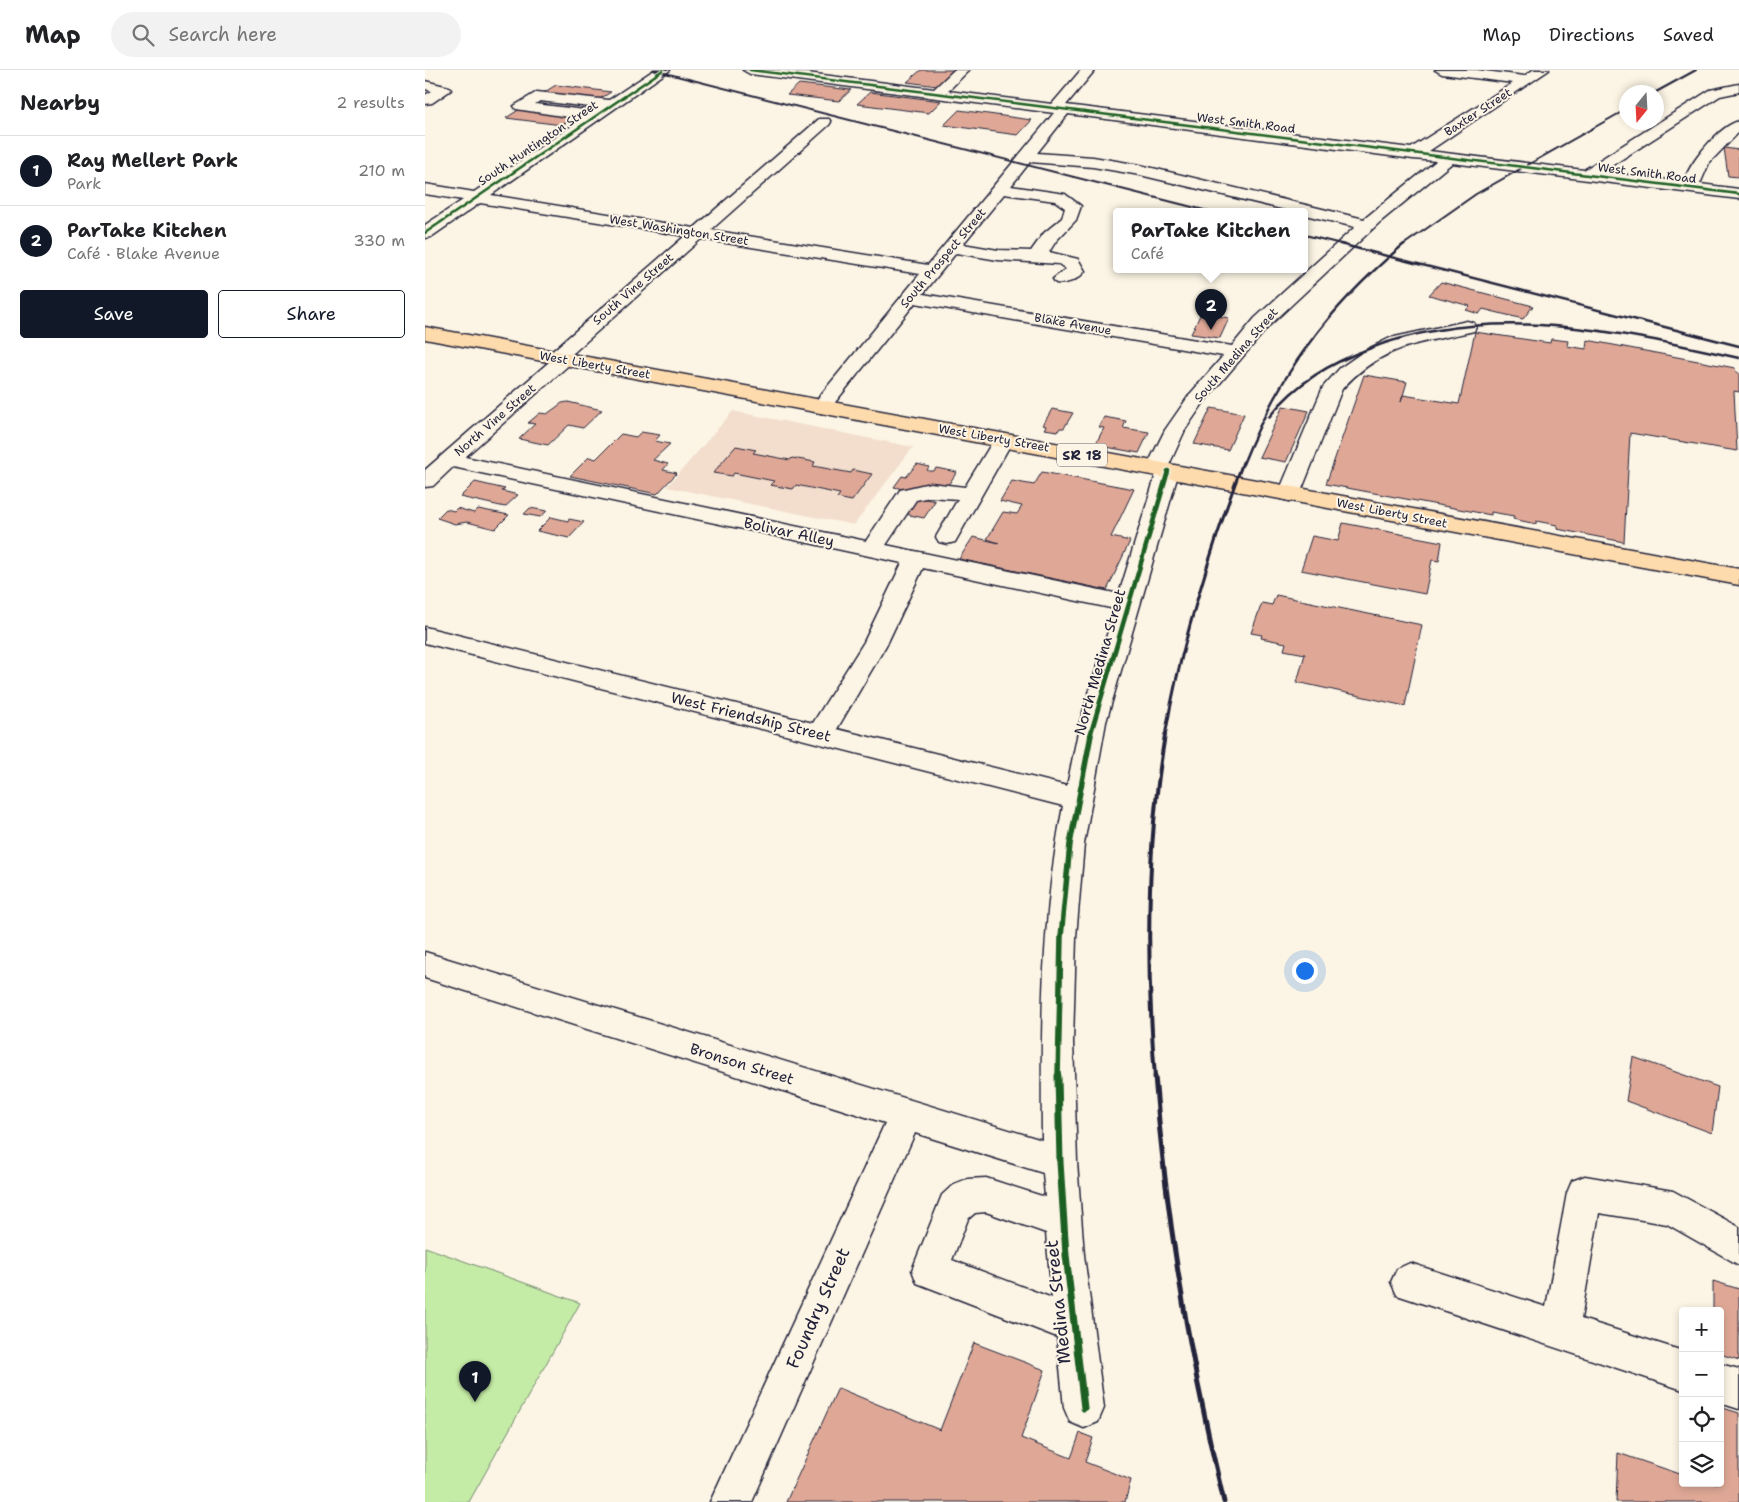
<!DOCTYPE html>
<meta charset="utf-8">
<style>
:root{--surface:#fff;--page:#f2f2f2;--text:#202124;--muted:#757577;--line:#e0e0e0;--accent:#111827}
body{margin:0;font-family:"Shantell Sans",sans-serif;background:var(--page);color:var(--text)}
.controls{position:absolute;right:15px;bottom:15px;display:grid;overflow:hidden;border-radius:5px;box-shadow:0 2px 8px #0003}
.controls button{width:45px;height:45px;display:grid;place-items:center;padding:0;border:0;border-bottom:1px solid var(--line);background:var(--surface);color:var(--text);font:25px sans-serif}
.compass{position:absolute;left:1194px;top:15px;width:45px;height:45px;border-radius:50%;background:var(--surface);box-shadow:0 2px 8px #0003;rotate:198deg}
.you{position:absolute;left:879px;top:900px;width:18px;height:18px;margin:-12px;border:4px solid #fff;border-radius:50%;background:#1a73e8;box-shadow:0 0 0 8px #1a73e833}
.badge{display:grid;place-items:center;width:32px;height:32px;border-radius:50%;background:var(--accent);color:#fff;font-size:16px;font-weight:700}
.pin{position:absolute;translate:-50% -41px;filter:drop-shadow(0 1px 2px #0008)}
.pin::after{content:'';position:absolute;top:26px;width:18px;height:15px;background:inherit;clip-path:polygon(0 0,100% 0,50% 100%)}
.popup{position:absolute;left:688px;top:138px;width:195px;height:65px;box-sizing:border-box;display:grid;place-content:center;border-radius:5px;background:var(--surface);filter:drop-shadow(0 1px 4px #0005);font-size:16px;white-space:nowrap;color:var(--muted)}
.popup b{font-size:19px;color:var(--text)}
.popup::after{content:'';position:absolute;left:50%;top:100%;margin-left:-10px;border:10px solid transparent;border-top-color:var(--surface)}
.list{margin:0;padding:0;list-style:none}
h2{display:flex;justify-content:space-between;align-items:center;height:65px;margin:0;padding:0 20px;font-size:21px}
h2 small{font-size:16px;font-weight:400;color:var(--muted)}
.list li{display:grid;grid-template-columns:32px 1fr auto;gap:15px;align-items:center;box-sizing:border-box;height:70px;padding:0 20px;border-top:1px solid var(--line)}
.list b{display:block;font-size:19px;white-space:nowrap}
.list p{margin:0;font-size:16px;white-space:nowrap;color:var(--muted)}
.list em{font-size:16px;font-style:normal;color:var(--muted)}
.actions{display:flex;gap:10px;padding:15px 20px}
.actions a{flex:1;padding:11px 0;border:1px solid var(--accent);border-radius:5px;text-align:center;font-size:18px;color:var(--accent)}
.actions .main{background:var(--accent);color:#fff}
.icon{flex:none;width:28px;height:28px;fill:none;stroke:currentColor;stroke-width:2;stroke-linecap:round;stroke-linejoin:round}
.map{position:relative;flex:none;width:1314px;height:1432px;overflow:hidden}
header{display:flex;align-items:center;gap:30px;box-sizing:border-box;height:70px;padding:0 25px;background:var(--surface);border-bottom:1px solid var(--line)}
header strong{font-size:24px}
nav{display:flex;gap:28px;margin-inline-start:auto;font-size:18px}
.search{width:350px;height:45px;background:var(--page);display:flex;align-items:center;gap:12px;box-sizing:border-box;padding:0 18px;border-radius:28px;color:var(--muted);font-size:19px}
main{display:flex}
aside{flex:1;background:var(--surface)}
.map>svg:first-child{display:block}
</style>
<header>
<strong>Map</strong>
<div class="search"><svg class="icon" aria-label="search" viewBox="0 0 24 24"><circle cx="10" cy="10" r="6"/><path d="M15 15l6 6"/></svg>Search here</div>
<nav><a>Map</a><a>Directions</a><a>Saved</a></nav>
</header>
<main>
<aside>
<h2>Nearby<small>2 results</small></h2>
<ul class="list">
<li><span class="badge">1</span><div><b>Ray Mellert Park</b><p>Park</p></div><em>210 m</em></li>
<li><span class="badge">2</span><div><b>ParTake Kitchen</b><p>Café · Blake Avenue</p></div><em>330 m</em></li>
</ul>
<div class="actions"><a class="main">Save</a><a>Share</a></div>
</aside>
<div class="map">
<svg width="1314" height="1432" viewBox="0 0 1314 1432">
<rect width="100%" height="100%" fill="#fcf5e5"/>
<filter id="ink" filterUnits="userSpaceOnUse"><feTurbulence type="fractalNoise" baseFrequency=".02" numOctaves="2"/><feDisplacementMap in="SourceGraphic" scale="10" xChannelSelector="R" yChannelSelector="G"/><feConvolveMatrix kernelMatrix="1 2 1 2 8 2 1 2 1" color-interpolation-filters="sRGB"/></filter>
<g filter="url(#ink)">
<path fill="#f3decd" d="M308 341 488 377 429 455 242 417Z"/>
<path fill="#c5eca6" stroke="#748770" d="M0 1177 155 1233 44 1432H0Z"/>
<path fill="#dfa896" stroke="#22223b" d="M496 0H529L512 16 482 12Z
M374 14 426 20 414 31 362 25Z
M131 15 186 22 173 30 118 23Z
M445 22 516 31 504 43 432 34Z
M95 39 150 47 137 55 81 48Z
M534 40 607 50 593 65 519 55Z
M1299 78 1314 80V107L1303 106Z
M1016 212 1108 236 1098 249 1058 239 1054 244 1041 240 1045 236 1004 225Z
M776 243 804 248 795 268 766 264Z
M1050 262 1125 273 1126 269 1143 271 1142 276 1161 279 1162 270 1310 298 1311 303H1314V322L1309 321 1312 381 1205 363 1199 472 1132 459V455L1111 451V454L1088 449 1089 446 1066 442V445L901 414 939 305 982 312 976 332 978 325 1034 334Z
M143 332 177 340 158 358 144 355 123 375 94 369 110 354 103 353 115 343 122 344 137 333Z
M858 336 884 341 861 392 834 387Z
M786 338 819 344 803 380 769 374Z
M627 339 648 343 639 358H635L633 361 619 359 621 356 618 355Z
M679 347 701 351 698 358 724 362 714 383 670 375 679 358 674 357Z
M216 362 235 365 230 371 245 374 228 390 243 394 238 400 252 403 232 424 145 406 164 387 171 389 196 364 211 367Z
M311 376 331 380 328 383 365 390 367 388 390 392 388 396 426 403 428 400 447 404 427 431 412 428 415 424 371 415 368 419 345 415 349 411 309 403 307 406 288 403Z
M492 394 504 397 502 400 504 401H509L511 398 532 402 521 418 487 421 469 417 477 406 481 407Z
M617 402 709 419 686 467 705 471 682 520 534 489 548 467 574 473 562 469 578 442 592 444 597 436 575 431 587 411 609 415Z
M50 412 80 419 77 421 93 425 80 437 35 427Z
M492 427 510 431 499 448 480 444Z
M32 438 49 443 53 439 84 445 70 459 42 452 30 454 12 448 21 439 29 441Z
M105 438 122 441 115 447 99 444Z
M126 447 143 451 144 449 159 452 144 468 112 461Z
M918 453 1017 472 1014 491 1007 490 1000 524 876 500 887 466 913 471Z
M851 525 997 555 980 636 872 612 880 584 859 580 861 573 836 568 837 565 826 563 837 533 847 535Z
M1208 987 1293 1017 1287 1063 1201 1031Z
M1288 1211 1314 1219V1290L1295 1284V1241H1288Z
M549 1273 620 1300 596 1368 646 1388 655 1363 668 1368 660 1392 706 1410 700 1432H361L413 1318 515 1360Z
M1295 1337 1314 1343V1432H1191L1193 1383 1258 1405V1393V1413H1295Z"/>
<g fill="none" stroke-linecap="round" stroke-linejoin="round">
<defs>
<path id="minor" d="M229 0H245L66 125 269 158 394 49H404L406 52 404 55 286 160 503 195 629 43 325 4 318 0H358L509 19 529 0H544L523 21 627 34 656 0H670L641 35 986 78 1088 13 1017 4 1010 0H1052L1099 6 1108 0H1124L1004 81 1159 100 1285 20 1314 14V22L1295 26 1177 102 1259 112C1264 93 1294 56 1314 51V62L1284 93 1275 114 1314 119V129L1027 93 955 152 844 256 779 332 760 360 744 395 751 396 754 401 681 652 659 774 651 867 648 972 652 1092 659 1185 679 1338 673 1352 659 1358 645 1352 639 1338 632 1267 492 1213 487 1200 517 1125 529 1114 542 1109 561 1108 620 1127 618 1103 490 1063 327 1432H285L460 1053 0 908V882L617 1070C616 958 616 846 638 736L0 573V557L388 653 439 572 477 493 28 397 8 416 0 417V400L124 292 121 288 124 284 260 166 55 133 6 167 0 168V155L38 130 0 124V114L49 122 157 49 91 39 89 36 112 22 184 30ZM115 31 173 38 168 41 110 34ZM643 44 988 89 1011 91 939 149 715 95 668 87 612 83ZM605 92 668 97 715 105 865 141H880V145L930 157 830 248 807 276 498 224 531 183 573 190 634 194 641 199 628 209 631 213C641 215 653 210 660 201L653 189 624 182 631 171 651 150 656 136 640 124 586 116ZM579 124 630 131 640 138 637 148 619 163 606 181 573 180 538 174ZM276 169 495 204 389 333 386 337 389 341 396 343 403 341 490 233 798 286 765 324 740 360 721 398 724 403 731 404 694 524 461 475 491 430 505 427 533 429 511 467 514 472 522 474 530 472 588 370 585 366 578 364 571 366 540 417 505 413 475 420 441 471 40 387 146 293 149 289 146 285ZM498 498 690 539 655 652 642 716 412 659 463 572ZM561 1142 621 1163 627 1228 527 1190 543 1149 550 1143Z
M0 11 24 17 26 20 7 33 0 34V25L7 21 0 19Z
M1042 251 1049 253 1051 257 1049 261C994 274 958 274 917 319L875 424 872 429 864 431 856 429 853 424 898 317 915 298 941 280 965 268Z
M1160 1106 1248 1121 1314 1157V1195L1242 1154 1174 1143 1156 1249 1258 1281V1320L972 1225 966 1212 972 1199 985 1193 1121 1237 1142 1123 1147 1111Z
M1295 1294 1314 1299V1339L1295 1333Z"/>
<path id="highway" d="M0 257 1314 499V515L0 269Z"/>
</defs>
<use href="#minor" stroke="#22223b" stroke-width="3"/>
<use href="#highway" stroke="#22223b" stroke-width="3"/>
<use href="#minor" fill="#fcf5e5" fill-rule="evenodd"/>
<use href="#highway" fill="#fedbac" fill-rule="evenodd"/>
<path stroke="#22223b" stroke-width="2" d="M228 0 783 141
M1231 22 1271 0
M880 165 920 175
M978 175 1051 124 1202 39"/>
<path stroke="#22223b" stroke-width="2.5" d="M915 174 1314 276
M844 347C871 313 905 293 946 278 1065 233 1193 261 1314 288
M818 394C855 302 904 237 979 174"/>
<path stroke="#22223b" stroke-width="3" d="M740 666C756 573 785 481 818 392"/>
<path stroke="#22223b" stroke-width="4" d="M730 1007C721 894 721 777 740 665"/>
<path stroke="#22223b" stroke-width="5" d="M730 1006C741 1149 765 1292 799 1432"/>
<defs>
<path id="cycleway-far3" d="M325 0 1314 124
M0 163 238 0"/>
<path id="cycleway-far2" d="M665 666 743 401"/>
<path id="cycleway-far1" d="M633 1007 636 867 645 774 666 665"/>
<path id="cycleway" d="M633 1006 635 1092 641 1185 659 1338"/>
</defs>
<use href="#cycleway-far3" stroke="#fcf5e5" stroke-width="4.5"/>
<use href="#cycleway-far2" stroke="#fcf5e5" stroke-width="7"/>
<use href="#cycleway-far1" stroke="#fcf5e5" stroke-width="9"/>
<use href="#cycleway" stroke="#fcf5e5" stroke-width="10"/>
<use href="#cycleway-far3" stroke="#1b5e20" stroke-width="2.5"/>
<use href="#cycleway-far2" stroke="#1b5e20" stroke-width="4.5"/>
<use href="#cycleway-far1" stroke="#1b5e20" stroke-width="5.5"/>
<use href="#cycleway" stroke="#1b5e20" stroke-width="7"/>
</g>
</g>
<g text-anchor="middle" stroke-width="4" stroke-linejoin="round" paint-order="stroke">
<g font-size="12" fill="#22223b" stroke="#fcf5e5">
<text transform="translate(1053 42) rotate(-33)" y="4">Baxter Street</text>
<text transform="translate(821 53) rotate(7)" y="4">West Smith Road</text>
<text transform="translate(113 73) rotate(-34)" y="4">South Huntington Street</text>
<text transform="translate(1222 103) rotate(7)" y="4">West Smith Road</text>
<text transform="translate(254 160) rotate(9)" y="4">West Washington Street</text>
<text transform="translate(518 188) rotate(-50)" y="4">South Prospect Street</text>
<text transform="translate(208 219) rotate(-41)" y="4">South Vine Street</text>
<text transform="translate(648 254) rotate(10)" y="4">Blake Avenue</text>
<text transform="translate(811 285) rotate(-49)" y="4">South Medina Street</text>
<text transform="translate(170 295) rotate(10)" y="4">West Liberty Street</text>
<text transform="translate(70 350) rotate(-41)" y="4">North Vine Street</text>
<text transform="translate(569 368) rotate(10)" y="4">West Liberty Street</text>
<text transform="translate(967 443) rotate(11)" y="4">West Liberty Street</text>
</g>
<rect fill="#fcf5e5" stroke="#63616e" stroke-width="1" x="632" y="373.5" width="50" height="23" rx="4"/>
<g font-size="14" font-weight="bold" fill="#22223b">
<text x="657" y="390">SR 18</text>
</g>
<g font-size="15" fill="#22223b" stroke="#fcf5e5">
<text transform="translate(364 462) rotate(12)" y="5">Bolivar Alley</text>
<text transform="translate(675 592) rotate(-74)" y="5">North Medina Street</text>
<text transform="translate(326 647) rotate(14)" y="5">West Friendship Street</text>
<text transform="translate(317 994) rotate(17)" y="5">Bronson Street</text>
</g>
<g font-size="18" fill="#22223b" stroke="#fcf5e5">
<text transform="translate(633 1232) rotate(-96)" y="6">Medina Street</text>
<text transform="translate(393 1238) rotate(-66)" y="6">Foundry Street</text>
</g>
</g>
</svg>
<div class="controls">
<button>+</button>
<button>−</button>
<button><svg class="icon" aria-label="locate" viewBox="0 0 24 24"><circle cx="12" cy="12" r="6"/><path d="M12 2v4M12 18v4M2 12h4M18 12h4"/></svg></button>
<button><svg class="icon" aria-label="layers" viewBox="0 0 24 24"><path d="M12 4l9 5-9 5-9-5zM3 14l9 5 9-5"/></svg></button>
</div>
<svg class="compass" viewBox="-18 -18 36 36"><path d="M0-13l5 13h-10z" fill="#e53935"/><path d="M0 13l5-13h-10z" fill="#757577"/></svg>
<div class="you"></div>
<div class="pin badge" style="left:50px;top:1332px">1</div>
<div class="pin badge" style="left:786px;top:260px">2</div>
<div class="popup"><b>ParTake Kitchen</b>Café</div>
</div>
</main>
